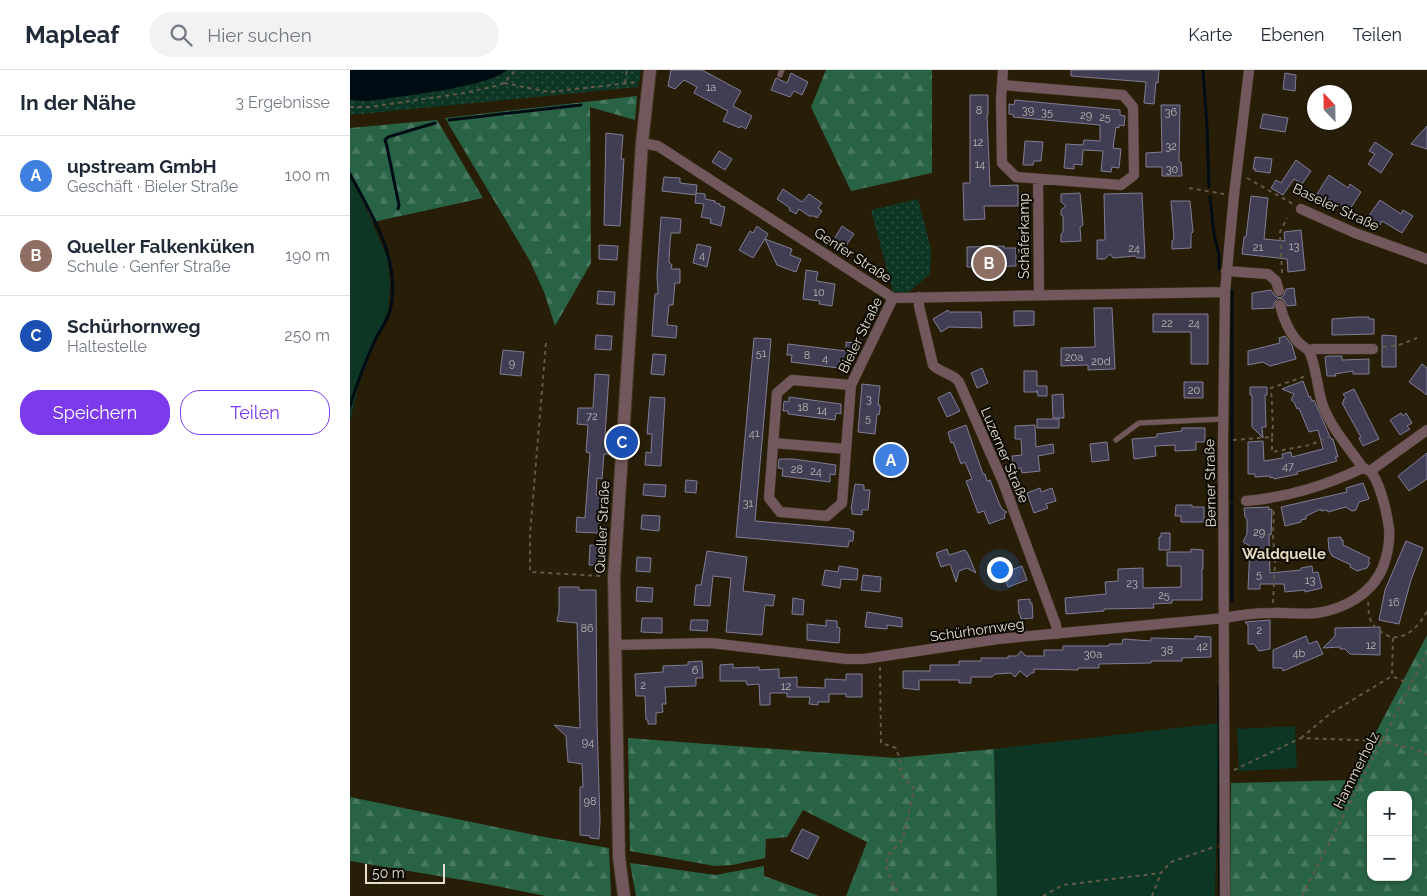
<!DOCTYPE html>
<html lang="de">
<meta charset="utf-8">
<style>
:root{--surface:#fff;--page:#f2f2f3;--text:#1f2937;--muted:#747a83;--line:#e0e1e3;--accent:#7c3aed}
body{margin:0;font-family:Raleway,sans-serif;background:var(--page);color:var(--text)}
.controls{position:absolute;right:15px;bottom:15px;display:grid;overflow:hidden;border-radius:10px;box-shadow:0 1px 4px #0004}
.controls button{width:45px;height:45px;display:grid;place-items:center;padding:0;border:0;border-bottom:1px solid var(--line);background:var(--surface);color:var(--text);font:25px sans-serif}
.compass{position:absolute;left:957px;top:15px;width:45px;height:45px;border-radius:50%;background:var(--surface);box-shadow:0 1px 4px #0004;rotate:338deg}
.scale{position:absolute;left:15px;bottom:12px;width:80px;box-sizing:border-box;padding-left:5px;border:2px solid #e5dfd1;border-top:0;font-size:14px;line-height:18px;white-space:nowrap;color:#e5dfd1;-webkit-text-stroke:4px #0d0903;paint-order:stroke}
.you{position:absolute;left:649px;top:499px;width:18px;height:18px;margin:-12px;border:4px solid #fff;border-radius:50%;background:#1a73e8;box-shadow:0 0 0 8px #1a73e833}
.badge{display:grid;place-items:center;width:32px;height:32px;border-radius:50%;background:var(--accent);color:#fff;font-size:16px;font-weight:700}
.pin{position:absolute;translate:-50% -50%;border:2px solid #fff;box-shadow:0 1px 5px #0006}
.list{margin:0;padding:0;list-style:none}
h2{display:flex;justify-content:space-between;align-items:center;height:65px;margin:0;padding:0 20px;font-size:21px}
h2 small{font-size:16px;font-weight:400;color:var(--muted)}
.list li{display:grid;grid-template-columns:32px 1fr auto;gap:15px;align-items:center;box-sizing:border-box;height:80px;padding:0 20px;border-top:1px solid var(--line)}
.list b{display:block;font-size:19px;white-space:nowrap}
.list p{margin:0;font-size:16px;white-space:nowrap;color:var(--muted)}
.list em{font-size:16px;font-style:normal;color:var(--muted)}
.actions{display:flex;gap:10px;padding:15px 20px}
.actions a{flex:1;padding:11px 0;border:1px solid var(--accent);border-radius:20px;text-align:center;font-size:18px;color:var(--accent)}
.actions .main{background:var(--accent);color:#fff}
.icon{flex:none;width:28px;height:28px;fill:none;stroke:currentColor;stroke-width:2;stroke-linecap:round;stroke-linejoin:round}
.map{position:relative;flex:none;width:1077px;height:826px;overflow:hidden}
header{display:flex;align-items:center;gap:30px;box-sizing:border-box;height:70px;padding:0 25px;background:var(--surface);border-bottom:1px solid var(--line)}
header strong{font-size:24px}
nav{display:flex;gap:28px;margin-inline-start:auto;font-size:18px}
.search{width:350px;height:45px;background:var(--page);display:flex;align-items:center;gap:12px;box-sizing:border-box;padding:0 18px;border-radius:28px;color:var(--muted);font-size:19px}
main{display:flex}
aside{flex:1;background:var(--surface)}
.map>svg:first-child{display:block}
</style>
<header>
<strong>Mapleaf</strong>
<div class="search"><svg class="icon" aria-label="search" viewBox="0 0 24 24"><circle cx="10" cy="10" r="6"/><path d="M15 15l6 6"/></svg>Hier suchen</div>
<nav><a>Karte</a><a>Ebenen</a><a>Teilen</a></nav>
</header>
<main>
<aside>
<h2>In der Nähe<small>3 Ergebnisse</small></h2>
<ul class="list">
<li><span class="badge" style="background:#3f7fe0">A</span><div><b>upstream GmbH</b><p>Geschäft · Bieler Straße</p></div><em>100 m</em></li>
<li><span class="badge" style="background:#8d6e63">B</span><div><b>Queller Falkenküken</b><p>Schule · Genfer Straße</p></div><em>190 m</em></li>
<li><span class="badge" style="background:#1a4fb4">C</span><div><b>Schürhornweg</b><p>Haltestelle</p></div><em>250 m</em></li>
</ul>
<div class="actions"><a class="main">Speichern</a><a>Teilen</a></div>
</aside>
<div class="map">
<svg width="1077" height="826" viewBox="0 0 1077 826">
<defs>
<pattern id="forest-firs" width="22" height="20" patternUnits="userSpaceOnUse" patternTransform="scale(1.25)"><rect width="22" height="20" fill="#296346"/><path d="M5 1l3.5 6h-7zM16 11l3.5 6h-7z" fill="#487960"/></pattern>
<pattern id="park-dots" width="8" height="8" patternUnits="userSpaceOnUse" patternTransform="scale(1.25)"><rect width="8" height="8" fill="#0d3724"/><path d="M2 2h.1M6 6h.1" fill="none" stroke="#305443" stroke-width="1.8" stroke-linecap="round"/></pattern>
</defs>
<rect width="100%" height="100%" fill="#281e08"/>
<path fill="#0d3724" d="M0 102 37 187 40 212 38 240 10 310 0 351Z
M869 653 865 826H647L644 679Z
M945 656 947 698 889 701 887 659Z"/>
<path fill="url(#forest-firs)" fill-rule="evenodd" d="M476 0H582V103L501 121 461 37Z
M287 26 285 50 240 37 241 193 205 256 194 222 180 191 95 48Z
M87 50 133 128 23 152 0 102V58Z
M1077 565V826H880L881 713 1001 710ZM1021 725H1058V807H1021Z
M278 668 545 688 644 679 647 826H496L517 772 453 740 437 767 416 769 415 788 382 795 365 796 280 781Z
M0 727 189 766 259 778 261 826H196L136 814 0 791Z
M280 793 365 805 414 796V806L469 826H286Z"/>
<path fill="url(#park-dots)" d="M0 0H291L288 17 0 45Z
M568 129 581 179 580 204 559 222H543L521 140Z"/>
<path fill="#000c14" d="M0 0H157C140 17 46 27 18 31L0 30Z"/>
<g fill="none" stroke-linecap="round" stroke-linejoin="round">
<path stroke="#000c14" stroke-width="3" d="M853 0 857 56 859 117
M99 50 231 35
M37 76 35 70 38 67 85 53
M37 77 49 135 48 139
M0 104C22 145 50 188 41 237 39 248 31 259 26 268 16 290 7 313 0 336
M860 127 864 164 869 185V199
M882 430V221
M882 531V434
M869 616V772
M869 779 870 826"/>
</g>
<path fill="#413e54" stroke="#807c96" d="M321 0H352L391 21 383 36 402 46 396 59 391 56 390 58 373 51 378 41 344 23 347 17 334 10 325 19 318 16Z
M721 0H809L808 13 806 12 804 34 794 33 796 12 721 6Z
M441 3 458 12 452 25 444 21 440 27 421 20 426 8 437 13Z
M935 3 946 5 945 21 933 19Z
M620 25H638V45H637L640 116 668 115V136H634L635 149 614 150 613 113H620Z
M665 30 770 40V45L775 46 774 56 769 55V58L766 57 763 78 771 79 769 98 762 97 761 102 751 101 753 81 733 80 732 95 724 94V99L714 98 716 74 733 75 734 70 750 71V55L663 47 664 45 659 44V34L664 35Z
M811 35H830L829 92H831L832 106H812V97H796V83L812 82Z
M913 44 938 48 935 62 910 58Z
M1077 56V79L1061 74 1067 67Z
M256 63 273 65 271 89H274L270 156 254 155Z
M675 71 693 72 691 91H684L683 95H673Z
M1025 72 1043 84 1031 103 1018 94 1025 84 1019 81Z
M369 81 382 89 375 100 362 92Z
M905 87 922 89 920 103 905 101 906 99H903Z
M946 90 961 101 952 114 944 109 933 125 921 118 926 110 931 113Z
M979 105 998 118 1000 114 1011 122 998 142 979 129 977 131 967 124Z
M314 107 330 108V113L347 115 346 124V123L355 124V129L365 131V133L370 134V136L375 137 371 156 360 153 361 149 351 147 354 134 345 133 346 125 312 121Z
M433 119 452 132 459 124 472 133 468 138 472 141 467 148 464 146H459L449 139 446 144 439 140 440 138 427 129Z
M730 123 733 155 730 157 731 171 711 172V164L713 162V146L711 145V140L716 136 711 132V124Z
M792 123 795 188H787L785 186 763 188 760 184 755 189H747V170H755L754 124Z
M901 126 918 128 914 169 935 171 934 162 951 160 955 200 938 202 937 189 892 184 894 167H896Z
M1030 130 1051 144 1053 140 1063 146 1052 163 1032 151 1030 155 1018 147Z
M821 131H840L843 162 841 164V178L822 179V171L824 169Z
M311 147 331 149 330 163H321L320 173 319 192 322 195 321 199H330V213H325L323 235H319L317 254V255L327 256 326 268 302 266 305 224H308L307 205Z
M407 156 418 164 415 169 442 179 440 185 451 189 446 202 427 195 415 169 403 188 389 180 400 161 403 163Z
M492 156 504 164 495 177 484 169Z
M347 174 361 177 357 197 343 193Z
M249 175 268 176 267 190 249 189Z
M654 176V178H666V196L617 197V177Z
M456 200 468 202 466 211 485 214 482 236 469 234 470 231 453 229Z
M944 218 946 235 937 236 934 230 929 228 924 233V238L902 239V223L921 220 925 226 930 228 934 225 936 219Z
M248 221 265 222 264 235 247 234Z
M744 238H762L765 299 738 300V295L711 296V278L745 277Z
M598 240 599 242H631L632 258 599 257 591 262 583 249Z
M664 241H684V255L664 256Z
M803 244H858V294H841V262H803Z
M1007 247H1019V249H1024V264L982 265V249Z
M246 265 262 266 261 280 245 279Z
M1032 265 1046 266V297H1032Z
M935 266 942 275 946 289 920 296 913 292 898 295V281L930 273 929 268Z
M404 268 421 269 405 451 500 459V461H504L503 471H499L498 477 386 467Z
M496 272 506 273 504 291 490 290 489 298 441 292 442 285H437L438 274 496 281Z
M153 280 174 282 171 306 150 304Z
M303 284 316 285 314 305 301 304Z
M979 286H992V290L1019 289V304H1003V301L985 304 986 306H977L975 287Z
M1072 294 1077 298V325L1059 312Z
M632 298 638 313 627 318 621 303Z
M674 301H687V316H697V326H688L687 320V322H674Z
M245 304 259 305 255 366 261 367 260 384H254L252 409 247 408 246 425H251L248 463 226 462 227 447 235 448 240 383 236 382 238 355 227 354 228 338H243Z
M953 311 959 327 960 326 962 331 964 330 981 369H983L988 387H985L987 391 947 402 948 404 924 409 923 407 920 408V406L905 407V404H898V372L913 371 914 391 933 388 932 384 941 382 942 387 973 379 968 360 959 362 949 338 947 339 944 332 941 330 944 324 932 319Z
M834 312H853V328H834Z
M512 314 530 316 528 335H530V340L529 345 527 344 525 364 508 362Z
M900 317H917V325H915L916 357H912L913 368 902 357V325H900Z
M1004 319 1029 369 1013 376 1009 368 1011 367 992 333 994 332 993 330 996 328 993 324Z
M600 322 610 341 597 347 588 328Z
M713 324 714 348H703L702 325Z
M300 327 315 328 311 396 295 395 296 382 301 383 302 364H297Z
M439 327 491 334V344L486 343 485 350 438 344V341H433L434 331 439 332Z
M1051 343 1053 346 1056 343 1062 353 1057 356 1060 359 1050 365 1040 350Z
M687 349H709V358H687Z
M616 355 633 404H635L637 411 640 410 649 433 652 439 657 442 654 444 655 448 639 454 634 441 628 443 616 411 622 409 615 392 611 394 603 372 601 373 598 362Z
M685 355 686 377 703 374 704 383 688 386 690 401 672 403 671 398 663 399 662 386 672 385 671 369H665V356Z
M832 358H855V372H846V380L825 381V375L805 376 806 386 784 389 782 369 807 367V364L832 361Z
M757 372 759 390 742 392 740 374Z
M527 380 550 382 549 401 526 400Z
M1077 383V409L1059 421 1048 406Z
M429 389H443L486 395 485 405 480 404V412L432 406 433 399 428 398Z
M336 410 347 411 346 423 335 422Z
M1013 413 1019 429 1009 432 1006 440 1002 441 996 437 978 442 977 440 971 441V439L956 446V449L951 450V452L935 456 931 437 997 422 996 418Z
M294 414 316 415 315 427 293 425Z
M505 414 514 415V420H520L518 440H512V445L502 444V439H501Z
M690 418 691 422 702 418 706 431 696 434 698 438 684 443 677 423Z
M826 435H842V437H854V452H831V446H825Z
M919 437V440L922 439 921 465 919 464 920 503 951 500V498L962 496 963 503 968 502 972 518 955 522V520L935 522 934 514H910V519H898L900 476 893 472 897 464V449L895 447 894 438Z
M292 445 310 446 309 461 291 459Z
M811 463H820V480H809V467H811Z
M991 467V470H993V475L1020 488 1018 492 1020 493 1017 498 1007 501 1000 497 1001 495 982 486 979 480 978 468Z
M1056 471 1073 478 1061 510 1049 554 1029 550 1035 520Z
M240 475 253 476 251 495H239Z
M597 479 599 485 615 480 618 484 626 503 617 498 609 501 606 512 600 494 591 497 586 483Z
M841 479 853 480V499H852V530H822V533L803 534 804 538 754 539V541L716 544 715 528 756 524 755 512 768 511V499L793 498V518L831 517V496H817V482H841Z
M357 481 397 487 393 521 425 525 423 536 415 535 412 565 376 562 381 508 363 506 360 536 344 535 346 515H351Z
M287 487 301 488 300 502 286 501Z
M489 496 508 499 507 510 491 509 490 518 472 515 475 500 488 502Z
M672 496 677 510 658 517 653 503Z
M513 505 531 507 530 522 511 520Z
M209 517H229V520H246L247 653 250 751 249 769 240 768V766L230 765V717H233L232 694 218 692 216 666 204 655 230 658 227 553 207 551 209 542Z
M287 517 303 518 302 532 286 531Z
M443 528 454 530 453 545 442 544Z
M680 529V533H682L683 548 671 549 670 544H669L668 530Z
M517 542 552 548V557L537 555V559L515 557Z
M292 548H312V563L291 562Z
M341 550H358L357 561 340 560Z
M476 550 487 551V557L490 558 489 573 457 570V554L476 556Z
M920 550V579L909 581 904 574H898V555L895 552Z
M1030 557V585L1000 584 995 579H990V577L973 578 985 566V558Z
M845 566 861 567V587L832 588V591H801V593L749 594V598H728V600L684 599V603H681L677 607 670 601 665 607 661 603 645 604 642 607H621V613H609V610H569V620L553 618V601H580V595H609V591H631V588H658V586H667L671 581 676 586H694V580H713V576H759V574H772L773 569 801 571V568L845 569Z
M956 566 959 574 967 571 973 584 933 601 932 598H923V580Z
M352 591 353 608H346V616L315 617 316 634H312L313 642 306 643V654H298V650H296L295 626H286L285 604 313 602V596L338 595V592Z
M383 594V598L409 597V600L429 599V608L447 607V617L475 618V609L496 610V604H512V627H496V624H479V632H468V635L459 634 460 627H437V623H420V635H410L409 614 397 615 396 611H370V595Z
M452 759 469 767 458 789 441 781Z"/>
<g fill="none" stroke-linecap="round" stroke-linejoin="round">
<defs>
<path id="service" d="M430 5 432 0
M766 370 789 353 873 349"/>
<path id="minor" d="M652 15 773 25 783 37 784 105 771 115 666 107 652 93 651 30 653 0
M292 73 308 76 543 228 875 222
M688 109 689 224
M951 139 1005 163 1077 189
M876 201 918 204 926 211 929 221
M569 227V236L583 295C590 303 603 303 609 312L653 412 706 555 707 564
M959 280 963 279H1023
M501 315 442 310 427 323 419 428 430 442 477 446 492 433 501 315 543 228
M423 373 496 379
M1020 401 1077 360
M896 431C939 427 974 416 1013 398
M264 575 361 573 496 589H514L648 569 875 548C890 545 905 543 920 543 936 542 952 545 967 543 994 539 1022 524 1033 497 1038 483 1041 466 1038 452 1036 439 1029 410 1020 401 1018 400 1016 399 1013 398 999 378 982 359 973 336 967 319 967 300 960 283 958 278 953 277 949 273 940 264 933 248 930 235
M875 826 873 371 875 222 884 125 899 0"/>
<path id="tertiary" d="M274 826 269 787 264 507 292 73 300 0"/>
</defs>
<use href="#service" stroke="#423924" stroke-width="6"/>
<use href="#minor" stroke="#423924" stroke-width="11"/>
<use href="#tertiary" stroke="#423924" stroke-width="14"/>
<path stroke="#625945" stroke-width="2" stroke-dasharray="4 4" stroke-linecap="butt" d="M154 13 199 22 288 12
M275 13 277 0
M0 37H20L114 23 146 16 154 13 166 0
M897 108 943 134
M839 118 874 124
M932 203 930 162 937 148
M196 273 180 464V502L253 506
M1033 277 1049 275 1067 268
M922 367 923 355 921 318 956 306
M883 370 922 367V382L960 375 979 367
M1018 532C1019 537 1018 543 1020 548 1021 553 1025 557 1029 560 1048 578 1068 559 1077 541
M923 533 925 492 923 467 924 438
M1043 568 1042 606 1060 614
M530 597 531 673 546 678 551 693 550 704 564 718 553 769 538 786 536 796 542 812 550 826
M951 668 981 643 1042 606
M884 700 951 668 1032 671C1048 677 1062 676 1077 685
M693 826 713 815 811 803 821 792 864 777
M802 826 811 803
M952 826 1077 583"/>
<use href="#service" stroke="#72585d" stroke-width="5"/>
<use href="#minor" stroke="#72585d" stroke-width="10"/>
<use href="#tertiary" stroke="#72585d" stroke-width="12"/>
</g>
<g text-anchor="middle" stroke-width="4" stroke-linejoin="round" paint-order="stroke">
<g font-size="11" fill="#bcb7b2">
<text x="361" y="21">1a</text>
<text x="629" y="44">8</text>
<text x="678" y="44">39</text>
<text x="697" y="46">35</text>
<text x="821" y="46">36</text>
<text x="736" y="49">29</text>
<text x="755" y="51">25</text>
<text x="628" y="76">12</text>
<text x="821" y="80">32</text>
<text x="630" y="98">14</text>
<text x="822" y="103">30</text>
<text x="944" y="180">13</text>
<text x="908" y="181">21</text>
<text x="784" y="182">24</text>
<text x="352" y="189">4</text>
<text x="469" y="226">10</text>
<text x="817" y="257">22</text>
<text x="844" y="257">24</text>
<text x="411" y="287">51</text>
<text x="457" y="289">8</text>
<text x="724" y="291">20a</text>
<text x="475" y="292">4</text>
<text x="751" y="295">20d</text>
<text x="162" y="297">9</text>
<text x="844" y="324">20</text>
<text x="519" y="333">3</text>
<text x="453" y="341">18</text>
<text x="472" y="344">14</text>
<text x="242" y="350">72</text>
<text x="518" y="352">5</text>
<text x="404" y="367">41</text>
<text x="938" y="400">47</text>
<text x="447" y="403">28</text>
<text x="466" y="405">24</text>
<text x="398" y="437">31</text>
<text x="909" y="466">29</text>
<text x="909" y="508">5</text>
<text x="960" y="514">13</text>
<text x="782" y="517">23</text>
<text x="814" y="529">25</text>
<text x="1044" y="536">16</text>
<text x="237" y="562">86</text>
<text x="909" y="564">2</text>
<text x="1021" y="579">12</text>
<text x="852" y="580">42</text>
<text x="817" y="584">38</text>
<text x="949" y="587">4b</text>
<text x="743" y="588">30a</text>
<text x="345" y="604">6</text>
<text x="293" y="619">2</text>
<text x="436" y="620">12</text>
<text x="238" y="676">94</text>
<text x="240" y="735">98</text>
</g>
<g font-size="14" fill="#e5dfd1" stroke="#0d0903">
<text transform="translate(986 137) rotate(25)" y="5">Baseler Straße</text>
<text transform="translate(674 166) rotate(-90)" y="5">Schäferkamp</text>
<text transform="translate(503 185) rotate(33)" y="5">Genfer Straße</text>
<text transform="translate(510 265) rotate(-64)" y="5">Bieler Straße</text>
<text transform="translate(655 385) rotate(67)" y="5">Luzerner Straße</text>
<text transform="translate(860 413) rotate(-91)" y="5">Berner Straße</text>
<text transform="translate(252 457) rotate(-87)" y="5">Queller Straße</text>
<text transform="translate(627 560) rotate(-8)" y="5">Schürhornweg</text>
<text transform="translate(1006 700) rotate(-63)" y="5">Hammerholz</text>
</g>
<g font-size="15" font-weight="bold" fill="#e8dabf" stroke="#0d0903">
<text x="934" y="489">Waldquelle</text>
</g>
</g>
</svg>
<div class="controls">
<button>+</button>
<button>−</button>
</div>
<svg class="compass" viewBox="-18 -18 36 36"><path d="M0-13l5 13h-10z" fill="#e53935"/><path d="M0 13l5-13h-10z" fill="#747a83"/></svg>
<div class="scale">50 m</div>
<div class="you"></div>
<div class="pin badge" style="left:541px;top:390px;background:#3f7fe0">A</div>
<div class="pin badge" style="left:639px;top:193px;background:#8d6e63">B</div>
<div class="pin badge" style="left:272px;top:372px;background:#1a4fb4">C</div>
</div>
</main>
